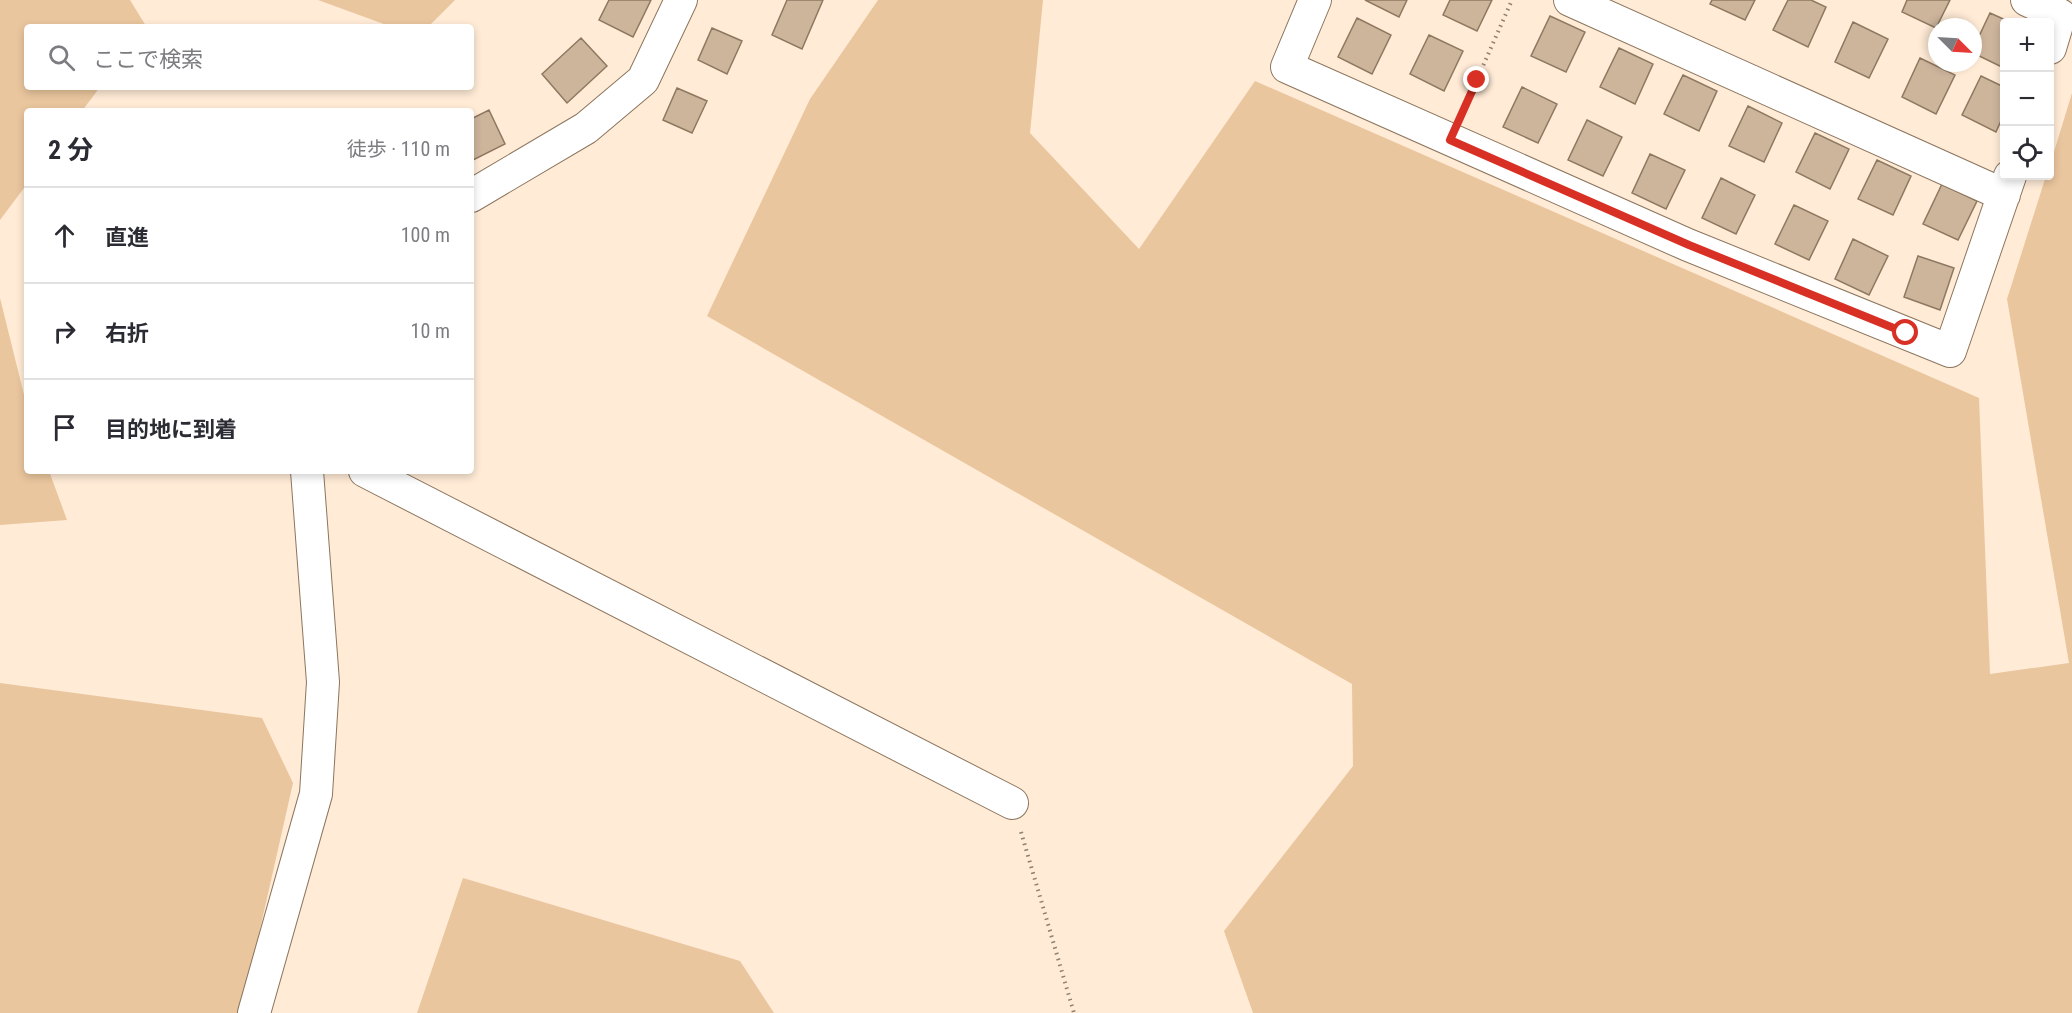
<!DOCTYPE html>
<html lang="ja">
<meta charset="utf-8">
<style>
:root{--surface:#fff;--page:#f7f7f7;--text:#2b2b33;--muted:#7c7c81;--line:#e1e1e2}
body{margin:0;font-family:"Roboto Condensed","Noto Sans JP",sans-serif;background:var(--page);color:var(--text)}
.controls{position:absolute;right:18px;top:18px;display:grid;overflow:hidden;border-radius:6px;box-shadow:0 3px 9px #0003}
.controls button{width:54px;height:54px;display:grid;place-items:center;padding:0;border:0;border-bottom:2px solid var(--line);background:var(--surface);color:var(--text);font:30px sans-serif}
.compass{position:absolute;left:1928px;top:18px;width:54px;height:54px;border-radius:50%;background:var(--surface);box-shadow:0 3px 9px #0003;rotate:114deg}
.stop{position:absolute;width:18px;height:18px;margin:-14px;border:4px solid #d93025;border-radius:50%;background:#fff}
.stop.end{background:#d93025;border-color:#fff;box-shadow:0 2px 6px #0008}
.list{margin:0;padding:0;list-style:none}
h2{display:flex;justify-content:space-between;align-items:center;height:78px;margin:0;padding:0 24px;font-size:26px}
h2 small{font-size:20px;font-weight:400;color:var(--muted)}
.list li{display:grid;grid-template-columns:39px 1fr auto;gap:18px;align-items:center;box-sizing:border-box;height:96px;padding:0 24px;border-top:2px solid var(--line)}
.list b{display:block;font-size:22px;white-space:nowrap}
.list em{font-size:20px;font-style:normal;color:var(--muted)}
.icon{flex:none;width:33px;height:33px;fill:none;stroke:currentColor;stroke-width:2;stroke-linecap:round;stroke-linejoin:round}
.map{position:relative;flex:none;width:2072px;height:1013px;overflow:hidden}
.search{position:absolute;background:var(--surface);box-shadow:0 3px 9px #0003;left:24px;top:24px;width:450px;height:66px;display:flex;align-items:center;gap:15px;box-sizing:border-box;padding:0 21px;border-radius:6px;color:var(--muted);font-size:22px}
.panel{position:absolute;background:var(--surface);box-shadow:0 3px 9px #0003;left:24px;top:108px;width:450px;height:366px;border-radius:6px}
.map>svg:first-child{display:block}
</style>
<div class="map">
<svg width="2072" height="1013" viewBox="0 0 2072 1013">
<rect width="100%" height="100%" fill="#ffebd6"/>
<path fill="#eac69e" d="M0 0H130L146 26 27 27V87H100L82 111H27V184L0 220Z
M318 0H455L428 27H392Z
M878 0H1043L1030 133 1139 249 1255 81 1979 398 1990 674 2069 663 2007 299 2046 176H2050V165L2072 93V1013H1253L1224 931 1353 766 1352 684 707 316 810 99Z
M0 298 27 407V471H49L67 520 0 525Z
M0 683 262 718 293 783 241 1013H0Z
M463 878 740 961 774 1013H417Z"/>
<path fill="#cdb59c" stroke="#8e7860" stroke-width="1.5" d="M609 0H651L633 37 599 20Z
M787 0H823L802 49 772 35Z
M1365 0H1407L1399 17Z
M1450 0H1492L1477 31 1443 15Z
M1712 0H1755L1745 20 1710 4Z
M1788 0H1811L1826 7 1808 47 1773 30Z
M1907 0H1950L1936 28 1902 12Z
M1990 13 2010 22H2004V68L1973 53V49Z
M1550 16 1585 32 1566 72 1531 56Z
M1357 18 1391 35 1372 74 1338 57Z
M1853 22 1888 39 1869 78 1835 62Z
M712 28 742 41 727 74 698 60Z
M1429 35 1463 51 1444 91 1410 74Z
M581 38 607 66 567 103 542 74Z
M1619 48 1653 64 1635 104 1600 87Z
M1920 58 1955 75 1936 114 1902 97Z
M1683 75 1717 91 1699 131 1664 114Z
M1981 76 2004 87V114L1996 132 1962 115Z
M1522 87 1557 104 1538 143 1503 127Z
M677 88 707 101 692 133 663 120Z
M1748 106 1782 123 1764 162 1729 146Z
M489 110 505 144 471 161V119Z
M1587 120 1622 137 1603 176 1568 160Z
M1815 133 1849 149 1830 189 1796 172Z
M1650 154 1685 170 1666 209 1632 193Z
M1877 160 1911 176 1893 215 1858 199Z
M1721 178 1755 195 1736 234 1702 218Z
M1942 184 1977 201 1958 240 1923 224Z
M1794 205 1828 221 1809 260 1775 244Z
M1853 239 1888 256 1869 295 1835 279Z
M1918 256 1954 268 1940 310 1904 297Z"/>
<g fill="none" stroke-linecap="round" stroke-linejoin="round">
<defs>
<path id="street" d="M1315 0 1287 67 1688 245 1950 351 2010 176
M1570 0 2004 195
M2027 0 2060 15 2050 48
M471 196 586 128 643 80 681 0
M365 471 1012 803
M254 1013 316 794 323 682 307 471"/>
</defs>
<use href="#street" stroke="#8b755d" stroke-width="34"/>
<path stroke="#8f8172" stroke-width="4" stroke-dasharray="1.5 4.5" stroke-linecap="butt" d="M1464 109 1512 0
M1021 832 1074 1013"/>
<use href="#street" stroke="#fff" stroke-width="32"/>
</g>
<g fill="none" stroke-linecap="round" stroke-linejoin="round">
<path stroke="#d93025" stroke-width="8" d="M1477 80 1450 140 1689 245 1906 333"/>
</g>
</svg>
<div class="controls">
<button>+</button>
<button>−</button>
<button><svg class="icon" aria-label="locate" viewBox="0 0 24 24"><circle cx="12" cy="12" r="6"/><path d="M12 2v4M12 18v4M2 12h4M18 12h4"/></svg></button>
</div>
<svg class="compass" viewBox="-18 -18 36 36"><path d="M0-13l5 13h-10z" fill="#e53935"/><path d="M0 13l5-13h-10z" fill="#7c7c81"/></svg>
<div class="stop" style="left:1906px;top:333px"></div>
<div class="stop end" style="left:1477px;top:80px"></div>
<div class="search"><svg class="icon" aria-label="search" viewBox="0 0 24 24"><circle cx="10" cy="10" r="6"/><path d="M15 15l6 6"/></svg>ここで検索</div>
<section class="panel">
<h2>2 分<small>徒歩 · 110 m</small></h2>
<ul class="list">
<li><svg class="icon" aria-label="ahead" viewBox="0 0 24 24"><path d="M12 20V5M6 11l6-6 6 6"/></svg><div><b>直進</b></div><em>100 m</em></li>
<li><svg class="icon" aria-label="right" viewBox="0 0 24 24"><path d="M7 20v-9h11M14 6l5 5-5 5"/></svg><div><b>右折</b></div><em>10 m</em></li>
<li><svg class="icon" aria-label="arrive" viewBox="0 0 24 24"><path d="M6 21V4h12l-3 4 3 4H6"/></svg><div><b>目的地に到着</b></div></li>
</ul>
</section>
</div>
